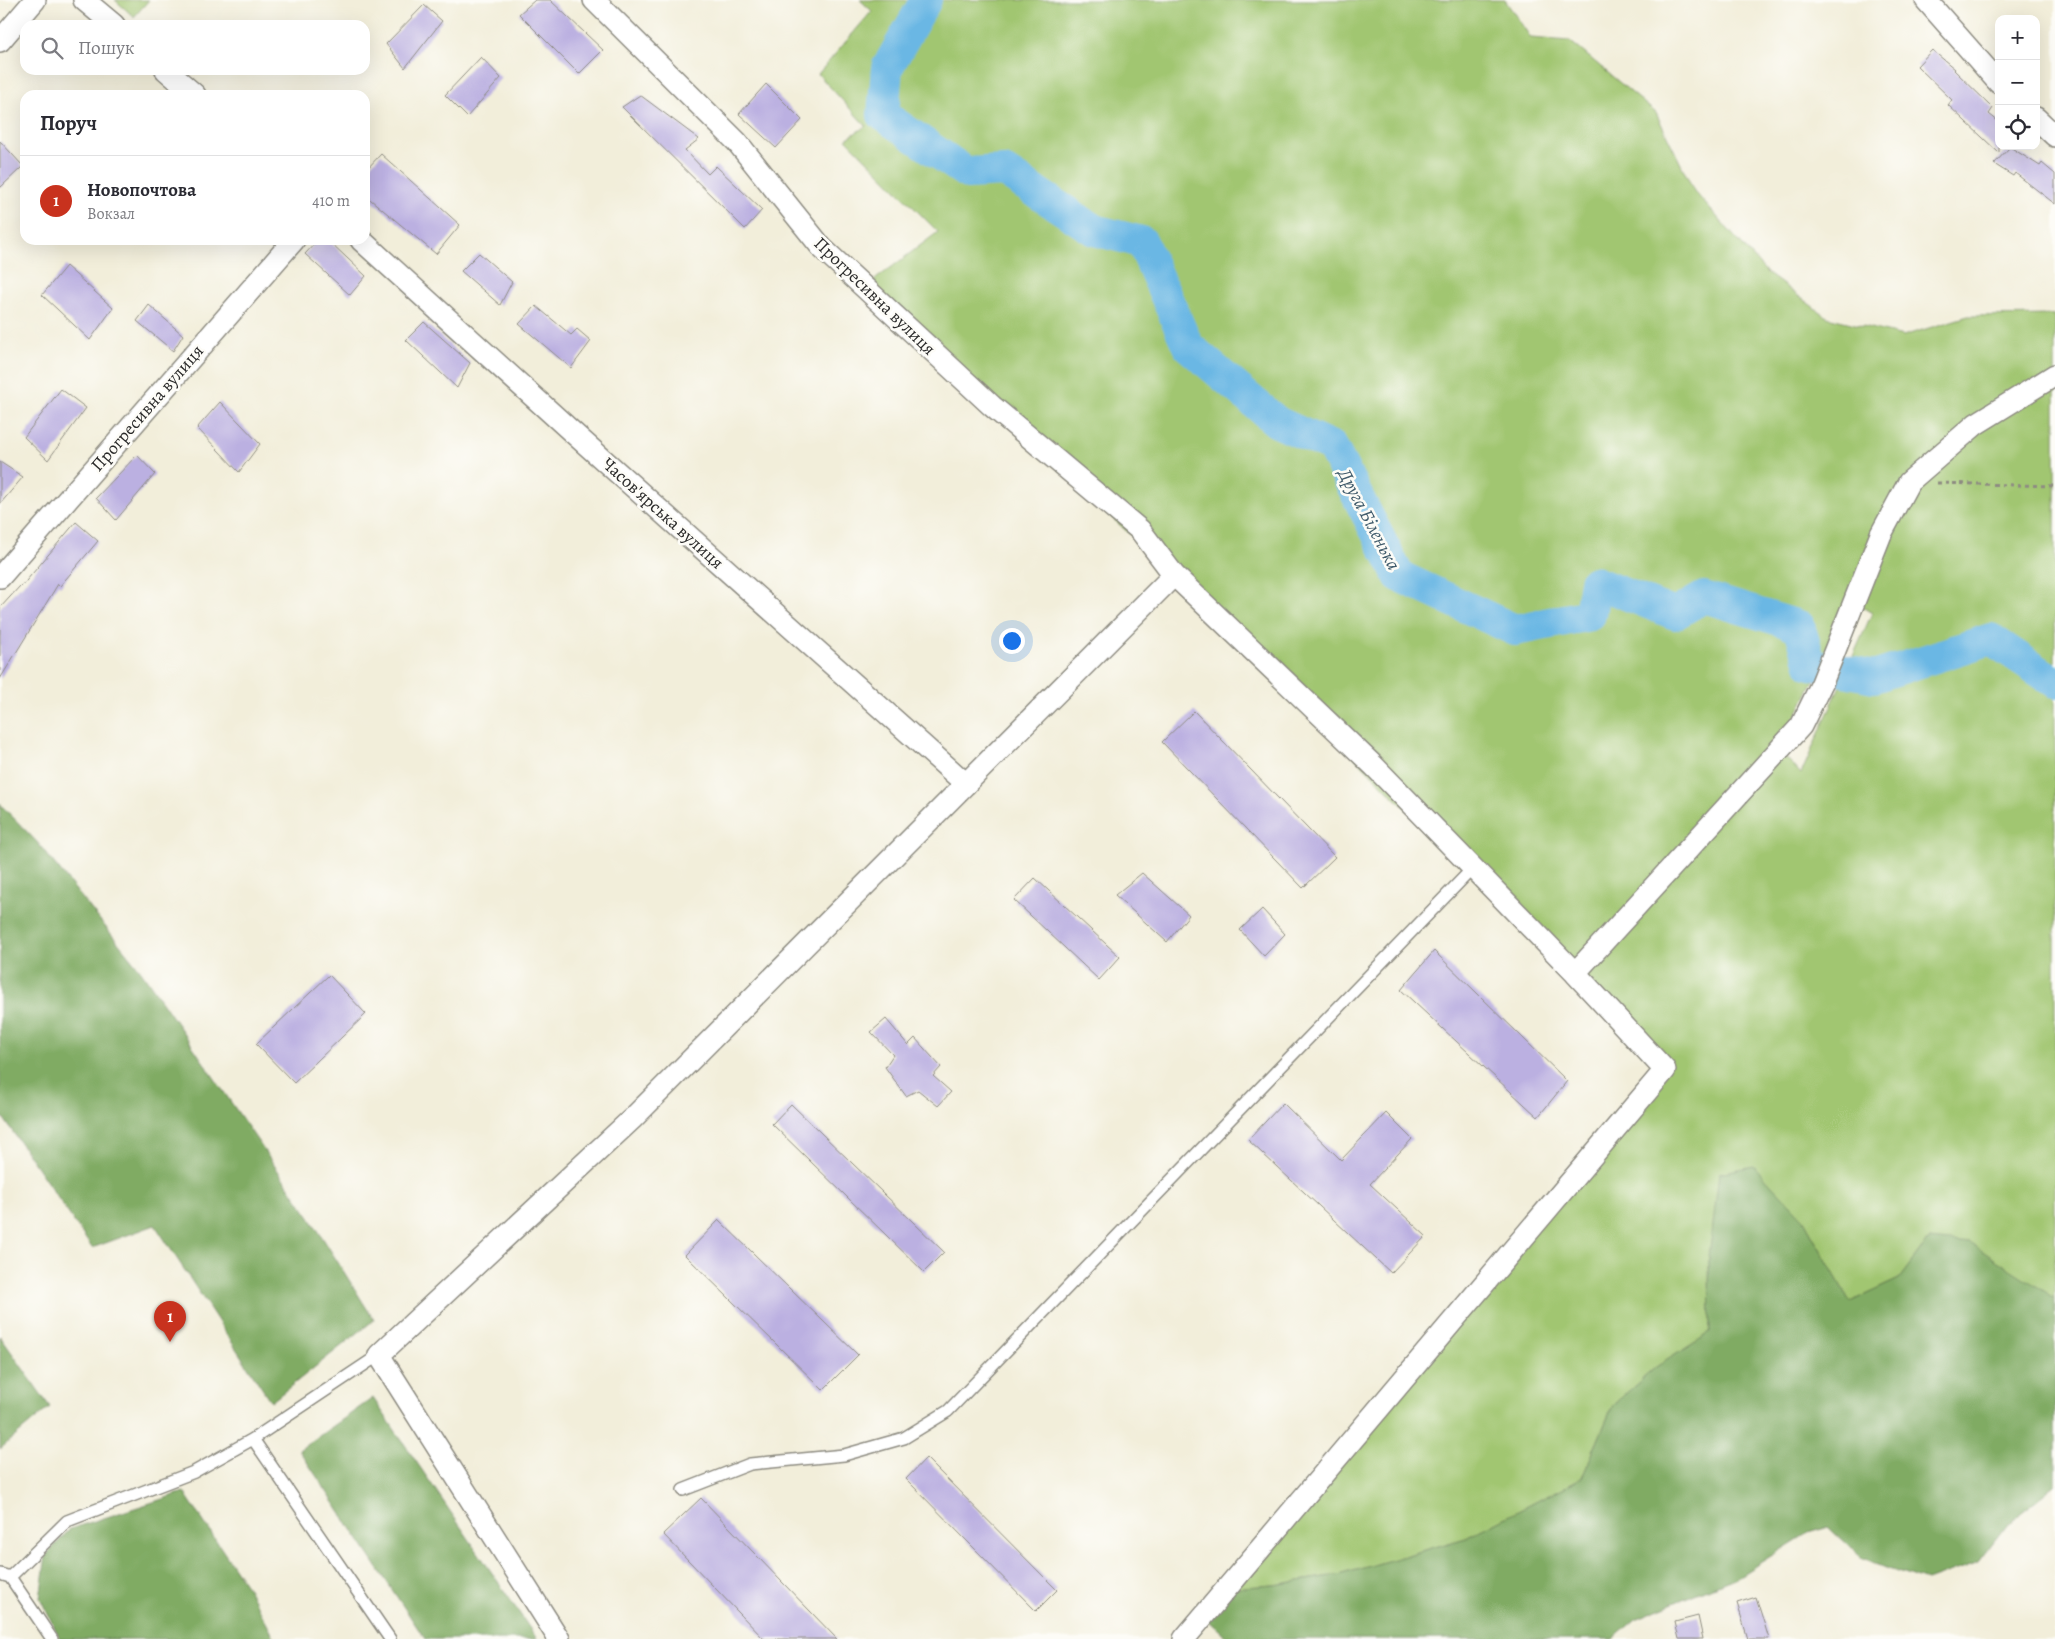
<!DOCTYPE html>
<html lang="uk">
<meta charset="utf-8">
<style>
:root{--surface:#fff;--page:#f7f7f7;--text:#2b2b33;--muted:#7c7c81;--line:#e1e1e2;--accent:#c8321e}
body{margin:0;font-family:Alegreya,serif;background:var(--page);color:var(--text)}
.controls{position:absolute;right:15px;top:15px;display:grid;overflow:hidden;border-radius:10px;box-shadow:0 5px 20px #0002}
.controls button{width:45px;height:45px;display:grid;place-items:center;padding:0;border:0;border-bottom:1px solid var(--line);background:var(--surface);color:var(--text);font:25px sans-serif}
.you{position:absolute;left:1011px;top:640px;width:18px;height:18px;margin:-12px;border:4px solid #fff;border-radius:50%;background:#1a73e8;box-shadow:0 0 0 8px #1a73e833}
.badge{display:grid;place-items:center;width:32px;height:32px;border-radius:50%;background:var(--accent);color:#fff;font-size:16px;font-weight:700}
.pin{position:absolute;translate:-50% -41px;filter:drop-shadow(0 1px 2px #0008)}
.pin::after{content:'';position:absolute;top:26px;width:18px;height:15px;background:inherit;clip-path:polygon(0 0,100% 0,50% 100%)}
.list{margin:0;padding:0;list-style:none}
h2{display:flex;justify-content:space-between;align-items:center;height:65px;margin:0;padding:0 20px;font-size:21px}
h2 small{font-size:16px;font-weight:400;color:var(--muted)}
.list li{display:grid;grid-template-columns:32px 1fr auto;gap:15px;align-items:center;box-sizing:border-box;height:90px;padding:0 20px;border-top:1px solid var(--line)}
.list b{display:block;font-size:19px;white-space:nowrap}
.list p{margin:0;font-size:16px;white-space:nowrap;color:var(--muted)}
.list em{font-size:16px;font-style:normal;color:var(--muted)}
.icon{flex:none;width:28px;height:28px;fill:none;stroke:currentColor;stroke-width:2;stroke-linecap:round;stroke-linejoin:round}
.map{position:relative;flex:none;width:2055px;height:1639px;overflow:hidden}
.search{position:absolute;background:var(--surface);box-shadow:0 5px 20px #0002;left:20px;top:20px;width:350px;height:55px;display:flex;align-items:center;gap:12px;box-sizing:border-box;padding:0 18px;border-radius:15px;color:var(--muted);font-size:19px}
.panel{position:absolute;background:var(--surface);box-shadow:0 5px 20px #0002;left:20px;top:90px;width:350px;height:155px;border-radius:15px}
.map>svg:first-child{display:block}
</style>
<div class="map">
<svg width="2055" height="1639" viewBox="0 0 2055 1639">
<rect width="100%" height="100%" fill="#fdfcf7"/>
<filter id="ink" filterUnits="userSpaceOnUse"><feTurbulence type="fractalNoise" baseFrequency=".02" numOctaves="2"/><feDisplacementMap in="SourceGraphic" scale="10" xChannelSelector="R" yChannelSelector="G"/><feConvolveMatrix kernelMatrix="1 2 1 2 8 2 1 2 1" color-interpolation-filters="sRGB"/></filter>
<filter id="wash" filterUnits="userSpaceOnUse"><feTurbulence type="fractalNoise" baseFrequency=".0096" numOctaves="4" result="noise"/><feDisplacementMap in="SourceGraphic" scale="20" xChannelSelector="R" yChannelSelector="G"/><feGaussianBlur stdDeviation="1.12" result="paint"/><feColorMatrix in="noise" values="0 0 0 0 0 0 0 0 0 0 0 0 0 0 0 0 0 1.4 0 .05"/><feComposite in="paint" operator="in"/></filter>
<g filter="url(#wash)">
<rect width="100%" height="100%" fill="#f2eeda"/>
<path fill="#a1c671" stroke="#66784e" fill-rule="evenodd" d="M115 0H149L134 17Z
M860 0H1505L1531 38 1570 41 1656 113 1694 191 1767 273 1827 317 1903 336 1968 316 2055 315V1298L1929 1239 1899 1279 1850 1302 1802 1217 1709 1258 1710 1333 1656 1367 1613 1405 1582 1478 1466 1538 1343 1574 1274 1585 1232 1588 1665 1070 1174 575 864 288 938 232 846 139 866 126 818 74 872 11ZM1854 602 1872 613 1801 774 1779 750Z"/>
<path fill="#80ab63" stroke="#566b47" d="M0 804 37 842 141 971 309 1216 374 1320 271 1402 155 1225 92 1248 0 1113Z
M1754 1166 1802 1217 1850 1302 1899 1279 1929 1239 1970 1243 2055 1298V1486L2008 1523 1978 1562 1926 1581 1863 1559 1829 1527 1808 1533 1739 1576 1636 1619 1613 1639H1229L1208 1620 1232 1588 1274 1585 1343 1574 1466 1538 1582 1478 1613 1405 1656 1367 1710 1333 1709 1258 1719 1173Z
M0 1336 50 1407 0 1449Z
M373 1398 537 1639H425L299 1450Z
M184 1492 247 1587 275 1639H60L40 1598 46 1555 70 1529Z"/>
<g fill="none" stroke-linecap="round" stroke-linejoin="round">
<path stroke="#6bb7e4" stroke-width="32" d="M926 0 887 68 883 115 967 173 1004 171 1094 230 1142 242 1188 346 1277 422 1332 447 1399 576 1515 630 1590 615 1595 582 1675 614 1704 597 1799 626 1811 664 1874 677 1991 639 2055 682"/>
</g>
<g id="blocks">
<path fill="#bbb0e1" d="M535 0H550L603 50 579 74 519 14Z
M424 5 442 21 405 68 386 44Z
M1932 50 1955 69 1954 70 1993 108 1989 114 1999 122V153L1948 105 1952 100 1917 66Z
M481 57 501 78 467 117 445 95Z
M766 84 802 120 776 148 739 114Z
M640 95 699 139 685 150 708 174 716 166 762 210 745 229 622 107Z
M0 141 23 166 0 188Z
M2010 147 2040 166 2042 163 2055 174V204L2015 173 2013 176 1994 164Z
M381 154 460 225 436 254 365 195V171Z
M318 240H328L366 276 350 295 305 254Z
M479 253 512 282 500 305 461 271Z
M66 266 113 308 90 340 42 295Z
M149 305 183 335 173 351 137 321Z
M536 306 571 335 577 329 591 341 571 368 519 324Z
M424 322 470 363 457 388 406 340Z
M61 389 86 408 48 460 24 437Z
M220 402 260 444 239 472 197 428Z
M137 455 155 474 116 520 96 498Z
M0 462 23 477 0 504Z
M76 522 98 541 60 586 58 584 0 679V608L20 586 21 587Z
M1194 711 1335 857 1303 888 1162 742Z
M1142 873 1189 915 1167 942 1115 895Z
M1035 878 1120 957 1099 980 1014 900Z
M1262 909 1285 934 1264 956 1240 930Z
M1434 951 1567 1081 1538 1117 1401 990Z
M329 975 366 1014 294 1083 256 1044Z
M886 1019 908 1045 915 1038 941 1067 933 1076 951 1092 938 1106 918 1090 906 1096 885 1067 893 1055 871 1032Z
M1283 1103 1341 1160 1386 1113 1412 1139 1370 1184 1426 1236 1391 1273 1248 1140Z
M791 1104 944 1252 924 1272 772 1124Z
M719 1220 858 1355 823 1390 685 1255Z
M926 1458 1057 1590 1036 1611 906 1479Z
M701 1498 837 1639H764L663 1534Z
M1756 1597 1769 1639H1748L1737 1603Z
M1698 1616 1703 1639H1679L1675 1622Z"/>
</g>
</g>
<g filter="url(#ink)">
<use href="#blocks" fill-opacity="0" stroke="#8e8c82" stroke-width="1"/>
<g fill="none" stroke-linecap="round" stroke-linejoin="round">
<defs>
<path id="service" d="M253 1439 390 1639
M683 1490 750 1464 844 1455 904 1438 948 1411 1473 868
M0 1574 10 1577 52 1639
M10 1577 67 1521 194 1472 253 1439 379 1355"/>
<path id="minor" d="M84 0 114 25
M594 0 737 142 822 248 992 406 1140 530 1174 575 1374 766 1575 973 1665 1070 1184 1639
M1926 0 1999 83
M0 41 35 0
M166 70 195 95
M2036 118 2055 136
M361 240 570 430 966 784
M0 577 294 240
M1575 973 1801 726 1822 683 1881 534 1909 482 1976 424 2055 375
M559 1639 379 1355 632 1119 1174 575"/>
</defs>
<use href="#service" stroke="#8e8c82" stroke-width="14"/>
<use href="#minor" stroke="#8e8c82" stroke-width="24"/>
<path stroke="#8e8c82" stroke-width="3" stroke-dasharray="4 4" stroke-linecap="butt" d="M1937 483 2055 486"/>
<use href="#service" stroke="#fff" stroke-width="11"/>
<use href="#minor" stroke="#fff" stroke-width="21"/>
</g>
</g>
<g text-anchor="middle" stroke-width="5" stroke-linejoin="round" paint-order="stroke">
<g font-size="18" fill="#2b2b2b" stroke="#fdfcf7">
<text transform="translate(875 296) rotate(44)" y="6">Прогресивна вулиця</text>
<text transform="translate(147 408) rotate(-49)" y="6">Прогресивна вулиця</text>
<text transform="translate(663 513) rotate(42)" y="6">Часов'ярська вулиця</text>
</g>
<g font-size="19" font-style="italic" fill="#415c6c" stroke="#fdfcf7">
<text transform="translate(1370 519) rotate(62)" y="7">Друга Біленька</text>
</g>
</g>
</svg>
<div class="controls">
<button>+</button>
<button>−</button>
<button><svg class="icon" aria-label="locate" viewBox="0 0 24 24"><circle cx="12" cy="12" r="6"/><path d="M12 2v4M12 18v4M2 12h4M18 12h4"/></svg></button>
</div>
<div class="you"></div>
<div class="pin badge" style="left:170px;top:1342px">1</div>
<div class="search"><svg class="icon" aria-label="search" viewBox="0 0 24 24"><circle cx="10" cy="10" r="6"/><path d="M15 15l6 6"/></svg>Пошук</div>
<section class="panel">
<h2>Поруч<small></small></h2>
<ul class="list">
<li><span class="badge">1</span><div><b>Новопочтова</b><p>Вокзал</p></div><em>410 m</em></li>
</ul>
</section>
</div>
